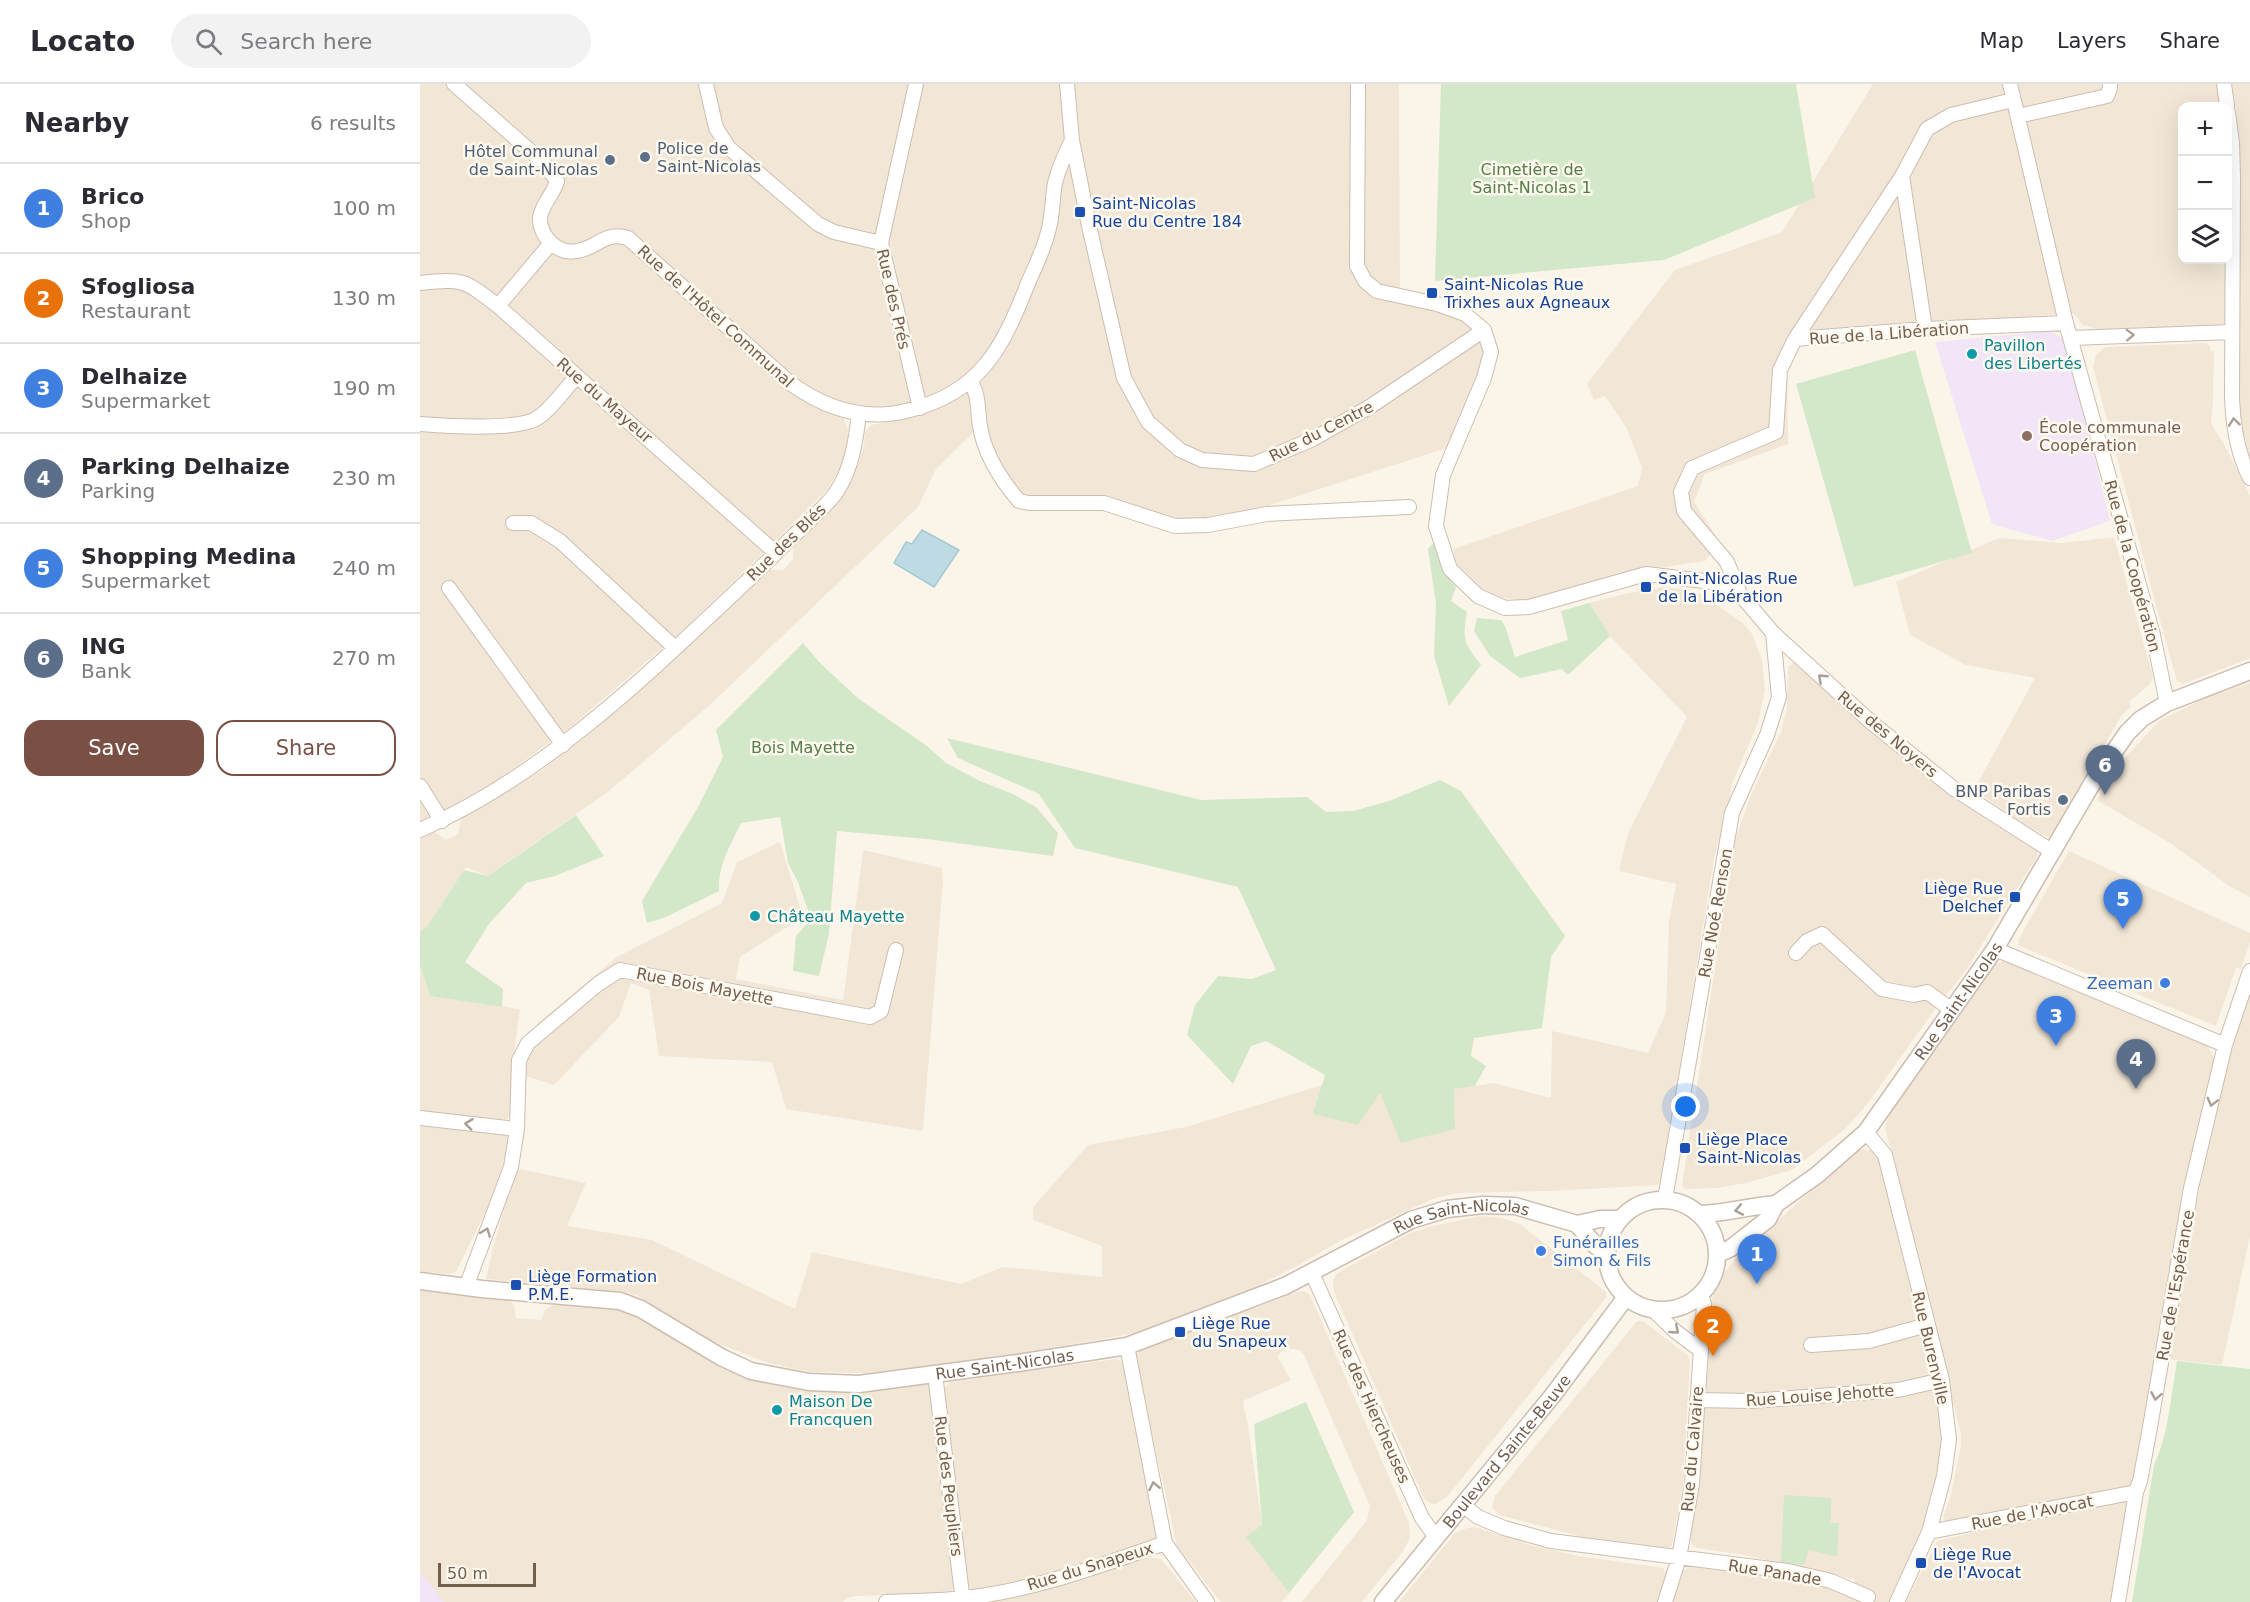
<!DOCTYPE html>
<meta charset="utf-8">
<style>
:root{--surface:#fff;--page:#f2f2f3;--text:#2b2b33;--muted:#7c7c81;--line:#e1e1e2;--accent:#7a5044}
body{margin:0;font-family:"DejaVu Sans",sans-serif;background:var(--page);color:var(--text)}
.controls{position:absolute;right:18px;top:18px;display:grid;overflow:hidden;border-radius:12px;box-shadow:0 6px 24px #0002}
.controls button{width:54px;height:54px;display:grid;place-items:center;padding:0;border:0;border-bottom:2px solid var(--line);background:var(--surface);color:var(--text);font:30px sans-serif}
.scale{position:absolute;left:18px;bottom:15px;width:98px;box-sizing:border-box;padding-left:6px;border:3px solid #735e4e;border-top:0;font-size:16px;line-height:21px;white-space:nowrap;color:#735e4e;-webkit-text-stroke:4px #fef9ef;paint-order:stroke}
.you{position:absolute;left:1266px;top:1023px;width:21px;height:21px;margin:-15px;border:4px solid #fff;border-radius:50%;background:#1a73e8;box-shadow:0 0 0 9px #1a73e833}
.badge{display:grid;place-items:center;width:39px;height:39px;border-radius:50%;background:var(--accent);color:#fff;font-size:20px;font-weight:700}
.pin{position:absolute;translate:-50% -50px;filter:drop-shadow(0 2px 3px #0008)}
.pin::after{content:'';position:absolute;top:32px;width:21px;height:18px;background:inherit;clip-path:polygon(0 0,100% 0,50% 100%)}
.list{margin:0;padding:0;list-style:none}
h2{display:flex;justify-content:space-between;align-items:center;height:78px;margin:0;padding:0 24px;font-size:26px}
h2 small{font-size:20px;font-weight:400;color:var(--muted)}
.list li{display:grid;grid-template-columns:39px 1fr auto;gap:18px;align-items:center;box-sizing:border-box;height:90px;padding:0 24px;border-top:2px solid var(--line)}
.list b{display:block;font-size:22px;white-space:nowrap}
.list p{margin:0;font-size:20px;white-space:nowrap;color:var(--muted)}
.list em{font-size:20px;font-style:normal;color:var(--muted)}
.actions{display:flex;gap:12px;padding:18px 24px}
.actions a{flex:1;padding:14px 0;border:2px solid var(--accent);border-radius:18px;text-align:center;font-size:21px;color:var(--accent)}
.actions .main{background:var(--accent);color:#fff}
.icon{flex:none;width:33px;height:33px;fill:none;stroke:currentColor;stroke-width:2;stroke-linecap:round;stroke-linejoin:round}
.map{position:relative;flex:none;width:1830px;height:1518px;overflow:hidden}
header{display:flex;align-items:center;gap:36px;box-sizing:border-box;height:84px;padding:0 30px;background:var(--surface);border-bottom:2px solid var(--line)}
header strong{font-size:28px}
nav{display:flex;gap:33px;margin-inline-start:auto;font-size:21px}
.search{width:420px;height:54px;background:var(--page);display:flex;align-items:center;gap:15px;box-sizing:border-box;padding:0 21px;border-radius:33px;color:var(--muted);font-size:22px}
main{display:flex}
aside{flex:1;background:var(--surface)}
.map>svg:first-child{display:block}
</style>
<header>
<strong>Locato</strong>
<div class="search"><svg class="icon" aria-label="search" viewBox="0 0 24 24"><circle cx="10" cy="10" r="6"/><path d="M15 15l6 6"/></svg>Search here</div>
<nav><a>Map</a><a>Layers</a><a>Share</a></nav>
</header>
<main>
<aside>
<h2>Nearby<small>6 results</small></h2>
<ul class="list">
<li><span class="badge" style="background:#3f7fe0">1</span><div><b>Brico</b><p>Shop</p></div><em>100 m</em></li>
<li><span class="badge" style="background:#e8710a">2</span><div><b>Sfogliosa</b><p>Restaurant</p></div><em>130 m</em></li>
<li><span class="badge" style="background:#3f7fe0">3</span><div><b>Delhaize</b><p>Supermarket</p></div><em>190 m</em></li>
<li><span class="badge" style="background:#5c6f8a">4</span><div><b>Parking Delhaize</b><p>Parking</p></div><em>230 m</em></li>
<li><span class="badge" style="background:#3f7fe0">5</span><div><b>Shopping Medina</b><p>Supermarket</p></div><em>240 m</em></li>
<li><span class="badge" style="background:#5c6f8a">6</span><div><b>ING</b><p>Bank</p></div><em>270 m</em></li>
</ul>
<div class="actions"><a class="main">Save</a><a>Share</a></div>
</aside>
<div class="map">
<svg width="1830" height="1518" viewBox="0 0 1830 1518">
<rect width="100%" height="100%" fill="#fbf5e9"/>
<path fill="#f2e7d7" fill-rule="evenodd" d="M0 0H979L980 212 1064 246 1066 279 1027 364 788 441 711 425 609 419 568 369 558 307 528 305 472 326 429 323 424 337 428 346V359L421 383 408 405 363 450 262 547 151 643 77 696 0 740Z
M1453 0H1830V378L1823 360 1817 329 1816 241 1678 245 1663 241 1653 229 1367 251 1368 360 1285 390 1274 418 1300 458 1285 477 1225 486 1115 519 1070 512 1037 480 1033 465 1218 402 1222 384 1207 345 1185 312 1174 316 1167 300 1255 186 1362 148ZM1762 22H1808V176H1762Z
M1786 259 1790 262V267H1794L1793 316 1791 339 1808 367 1830 412V574L1763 600 1757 597 1739 533 1673 283 1676 271 1685 263Z
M544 308 553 312 554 348 516 385 498 423 291 620 189 707 68 792 46 783 8 841 0 848V754L15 748 26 756 38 750 41 735 121 687 174 646 236 591 348 486H363L373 475 374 461 412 425 425 409 439 377 444 362 445 348 451 341 495 333 528 318Z
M1694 453 1733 593 1730 600 1709 618 1711 623 1701 632 1631 755 1606 741 1554 706 1615 594 1546 581 1490 551 1476 498 1579 454 1642 459Z
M1244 503 1270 506 1283 511 1323 539 1332 550 1342 576 1345 606 1338 639 1312 700 1309 719 1294 775 1241 1098 1237 1101 1133 1107 1037 1109 1015 1114 920 1157 877 1182 835 1203 715 1249 581 1273 447 1289 389 1288 348 1279 295 1258 216 1211 203 1208 66 1195 74 1160 96 1084 166 1099 147 1142 232 1156 375 1225 392 1168 541 1200 583 1183 682 1193V1162L613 1136V1123L668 1061 766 1043 951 986 982 1059 1034 1005 1074 999 1131 1014 1132 947 1228 969 1246 928 1249 838 1256 800 1199 787 1208 749 1267 633 1190 552 1169 519 1209 509Z
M1375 577 1618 763 1617 773 1544 889 1518 921 1448 1019 1425 1045 1372 1086 1326 1099 1297 1104 1265 1105 1262 1101 1314 759 1331 711 1361 648 1367 625 1368 583Z
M1830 599V813L1811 803 1750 759 1677 716 1701 678 1739 637 1785 614Z
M360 758 383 833 320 873 316 895 423 916 443 766 522 784 523 797 503 1047 366 1025 352 978 239 972 229 906 211 899 199 933 134 1001 100 990 107 964 118 939 197 873 302 819 317 778Z
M1649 767 1830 849V858L1821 885 1816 883 1796 942 1599 862 1598 856Z
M1583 877 1788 962 1796 976 1785 1028 1781 1030 1735 1277 1716 1398 1711 1402 1534 1441 1526 1440 1523 1433 1531 1411 1541 1361V1350L1465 1044 1468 1033 1475 1020 1575 881Z
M0 881 10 912 100 925 94 970 92 1025 87 1036 0 1028Z
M1830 906V1152L1802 1281 1747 1275 1794 1030 1809 970Z
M0 1039 84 1049 88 1054 79 1100 36 1188 29 1190 0 1187Z
M1443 1065 1452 1067 1459 1075 1512 1292 1481 1301 1344 1311 1286 1309 1291 1217 1302 1191 1316 1174 1436 1067Z
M1060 1132 1082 1134 1100 1140 1186 1208V1214L1027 1413 1014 1421 1006 1417 1003 1412 914 1208 913 1197 916 1190 921 1187 988 1150 1008 1143Z
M0 1203 88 1215 94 1221 96 1234 121 1236 125 1226 138 1218 191 1223 214 1229 334 1296 348 1299 413 1308 506 1299 509 1300 511 1303 536 1501 530 1509 435 1512 427 1514 423 1518H0Z
M884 1207 890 1211 989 1439 990 1454 983 1467 942 1518H882L947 1436 950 1422 884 1271 880 1266 865 1264 857 1272 871 1296 823 1317 828 1342 842 1441 827 1453 869 1509 862 1518H801L757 1462 716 1277 717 1270 721 1265 835 1222 836 1224 877 1208Z
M1217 1237H1223L1267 1271 1270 1277 1263 1401 1252 1461 1249 1464 1167 1454 1079 1431 1072 1423 1075 1412Z
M696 1275 705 1279 738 1448 735 1458 666 1480 555 1508 549 1502 523 1305 530 1298Z
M1513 1303 1516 1305 1527 1356 1505 1440 1469 1518H1252L1264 1486 1273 1481 1361 1490 1429 1507 1435 1495 1324 1471 1277 1464 1273 1462 1270 1456 1278 1402 1285 1323Z
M1702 1414 1709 1418 1693 1518H1486L1517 1457Z
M1055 1443 1110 1461 1159 1472 1243 1484 1247 1491 1246 1498 1239 1518H979L1035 1449 1047 1444Z
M727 1473 741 1475 776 1518H571L668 1494Z"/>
<path fill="#f2e5f7" d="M1630 247 1646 256 1690 437 1632 457 1572 440 1515 258Z
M0 1487 24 1518H0Z"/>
<path fill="#d3e8c8" d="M1021 0H1376L1395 114 1244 176 1015 197Z
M1495 266 1552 469 1434 503 1376 300Z
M1013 459 1025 490 1036 503 1031 517 1047 528C1042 556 1044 559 1061 581L1029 622 1014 572 1016 520 1008 465Z
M1169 519 1190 552 1148 591 1142 585 1100 594 1070 572 1054 547 1057 534 1081 536 1085 542 1095 573 1148 556 1141 527Z
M383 559 401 580 439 615 507 662 526 679 560 697 593 710 616 723 638 749 633 772 507 755 417 747 409 850 399 892 373 887 376 852 391 835 378 798 368 779 360 733 321 739C310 762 298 781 299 807L246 833 227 839 222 817 278 723 303 673 296 646Z
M527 654 781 716 887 713 906 728 933 727 969 717 1020 696 1041 707 1145 852 1131 873 1122 944 1054 954 1051 972 1066 982 1055 1002 1034 1005 1035 1045 981 1059 960 1009 938 1041 893 1030 905 991 846 957 831 962 813 1000 767 951 775 921 798 892 832 895 856 886 818 803 655 764 619 710 538 674Z
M156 731 184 772 135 792 106 799 69 840 45 878 83 905 82 923 10 912 0 881V848L8 841 44 786 68 792Z
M1757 1277 1830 1285V1518H1712L1734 1381C1749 1349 1751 1311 1757 1277Z
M886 1318 934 1428 869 1509 826 1453 842 1441 834 1340Z
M1364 1411 1411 1414V1439H1419L1417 1473 1389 1466 1384 1481 1361 1478Z"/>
<path fill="#bedbe3" stroke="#a5cad4" stroke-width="1.5" d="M502 446 539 466 514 503 474 479 486 458 492 460Z"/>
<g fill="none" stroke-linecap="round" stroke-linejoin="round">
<defs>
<path id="minor" d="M34 0 124 79 137 97C134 110 121 121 120 134 120 153 138 171 157 167 178 164 183 147 208 154L370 299C406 325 446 338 490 326 561 308 583 263 608 199 615 183 624 165 628 148 633 132 632 115 635 99 639 83 645 70 652 56
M286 0 296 44 309 64 398 140 414 148 461 159
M496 0 461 159 500 324
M647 0 652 56 669 142 704 294 728 338 760 366 782 376 834 380 893 355 951 322 1064 246
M938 0 937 182 945 197 957 207 1017 220 1045 230 1064 246
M1590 0 1646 239 1733 551 1747 619
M1804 0 1807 22
M1808 29 1812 59 1813 93 1812 314C1813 342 1817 369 1830 394
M1598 32 1687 12 1690 4V0
M1482 92 1505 245
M0 199C44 195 43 195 78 222L356 469
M78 222 131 159
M1064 246 1071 268 1064 294 1023 391 1016 442 1030 485 1058 512 1085 524 1109 523 1226 490 1292 498 1320 510
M1651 254 1812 248
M1375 255 1482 92 1507 45 1531 31 1593 16
M550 297C560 312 557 326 560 342 564 369 582 397 599 417L609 419H684L755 442 788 441 847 430 989 423
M0 340C25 342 101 347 119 333 133 323 145 305 157 292
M93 439H111L140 457 255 564
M29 504 143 661
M0 702 22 737
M0 746C127 690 227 591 327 497 348 477 368 457 389 437 398 428 410 418 417 407 432 384 436 356 439 329
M1633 768 1533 704 1452 639 1353 549 1320 510 1307 478 1264 427 1261 408 1272 384 1356 348 1360 286 1375 255 1505 245 1646 239
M1575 865 1805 961
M1376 869 1387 857 1402 850 1462 905 1494 911 1507 908 1532 926
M0 1034 97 1045
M1446 1048 1465 1071 1522 1296 1529 1355 1524 1392 1509 1448 1477 1518
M1245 1115 1312 729 1347 651 1359 613 1353 549
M892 1189 1002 1434 1016 1453
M46 1203 91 1083 97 1045 99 976 108 959 178 900 200 886 450 933 461 927 476 866
M1232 1225 1255 1247 1279 1265
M1391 1261 1449 1257 1507 1241
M707 1262 745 1459 787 1518
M515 1290 543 1518
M1277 1316 1331 1317 1478 1306 1522 1296
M1043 1421 1058 1433 1084 1444 1131 1457 1368 1487 1411 1497 1448 1513
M1509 1448 1716 1408
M466 1518C492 1517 519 1517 545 1514 614 1506 680 1482 745 1459
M1245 1518 1259 1474 1272 1400 1284 1220 1281 1211
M1698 1518 1716 1408 1720 1397 1729 1349 1771 1104 1805 961 1830 887"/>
<g id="tertiary">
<circle cx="1242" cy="1171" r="55"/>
<path d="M1281 1130C1307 1129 1330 1122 1356 1120"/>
<path d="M1157 1140 1176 1162 1187 1169"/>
<path id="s1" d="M1298 1170 1311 1164 1348 1135 1356 1120 1397 1091 1446 1048 1575 865 1673 698 1707 649 1721 635 1747 619 1830 587"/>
<path id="s2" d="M0 1197 62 1205 200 1217 221 1225 301 1273 331 1287 389 1298 439 1300 598 1279 707 1262 865 1202 991 1136 1027 1125 1063 1121 1095 1122 1157 1140 1180 1135H1199"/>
<path id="s3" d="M963 1518 1133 1311 1206 1213"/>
</g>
</defs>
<use href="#minor" stroke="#ccbdaf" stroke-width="16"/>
<use href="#tertiary" stroke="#ccbdaf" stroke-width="19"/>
<use href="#minor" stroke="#fff" stroke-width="14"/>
<use href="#tertiary" stroke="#fff" stroke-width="16"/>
</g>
<defs><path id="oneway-chevron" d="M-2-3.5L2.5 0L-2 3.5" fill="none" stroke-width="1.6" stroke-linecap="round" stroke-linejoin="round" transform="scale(1.5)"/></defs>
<g stroke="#ab9e95">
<use href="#oneway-chevron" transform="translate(1710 251) rotate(-2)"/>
<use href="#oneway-chevron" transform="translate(1814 338) rotate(-97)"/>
<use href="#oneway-chevron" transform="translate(1402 594) rotate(-137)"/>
<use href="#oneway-chevron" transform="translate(1792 1018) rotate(104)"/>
<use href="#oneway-chevron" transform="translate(49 1040) rotate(-173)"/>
<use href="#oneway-chevron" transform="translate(1319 1126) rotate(169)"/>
<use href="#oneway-chevron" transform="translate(66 1148) rotate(-69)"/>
<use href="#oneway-chevron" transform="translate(1255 1246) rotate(41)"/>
<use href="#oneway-chevron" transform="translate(1736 1312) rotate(100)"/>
<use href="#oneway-chevron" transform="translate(734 1402) rotate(-101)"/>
</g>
<g fill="#5c6f8a" stroke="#fef9ef" stroke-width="2">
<circle cx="225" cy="73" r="6"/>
<circle cx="190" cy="76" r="6"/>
<circle cx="1643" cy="716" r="6"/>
</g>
<g fill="#1a4fb4" stroke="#fef9ef" stroke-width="2">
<rect x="654" y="122" width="12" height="12" rx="3"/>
<rect x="1006" y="203" width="12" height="12" rx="3"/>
<rect x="1220" y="497" width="12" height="12" rx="3"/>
<rect x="1589" y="807" width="12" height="12" rx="3"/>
<rect x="1259" y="1058" width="12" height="12" rx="3"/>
<rect x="90" y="1195" width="12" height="12" rx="3"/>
<rect x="754" y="1242" width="12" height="12" rx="3"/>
<rect x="1495" y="1473" width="12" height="12" rx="3"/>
</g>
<g fill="#0f9aa8" stroke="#fef9ef" stroke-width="2">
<circle cx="1552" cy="270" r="6"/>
<circle cx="335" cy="832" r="6"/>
<circle cx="357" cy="1326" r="6"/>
</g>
<circle fill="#8d6e63" stroke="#fef9ef" stroke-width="2" cx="1607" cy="352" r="6"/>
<g fill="#3f7fe0" stroke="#fef9ef" stroke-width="2">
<circle cx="1745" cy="899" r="6"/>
<circle cx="1121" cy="1167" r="6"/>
</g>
<g text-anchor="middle" stroke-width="5" stroke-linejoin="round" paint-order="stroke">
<g font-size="16" fill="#4e5e75" stroke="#fef9ef" text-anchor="end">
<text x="237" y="70" text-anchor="start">Police de<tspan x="237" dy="18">Saint-Nicolas</tspan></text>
<text x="178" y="73">Hôtel Communal<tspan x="178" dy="18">de Saint-Nicolas</tspan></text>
<text x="1631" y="713">BNP Paribas<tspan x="1631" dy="18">Fortis</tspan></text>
</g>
<g font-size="16" fill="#567d4a" stroke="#fef9ef">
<text x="1112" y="91">Cimetière de<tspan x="1112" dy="18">Saint-Nicolas 1</tspan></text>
<text x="383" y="669">Bois Mayette</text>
</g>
<g font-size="16" fill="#164399" stroke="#fef9ef" text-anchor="start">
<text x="672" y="125">Saint-Nicolas<tspan x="672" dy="18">Rue du Centre 184</tspan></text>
<text x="1024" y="206">Saint-Nicolas Rue<tspan x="1024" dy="18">Trixhes aux Agneaux</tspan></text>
<text x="1238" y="500">Saint-Nicolas Rue<tspan x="1238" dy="18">de la Libération</tspan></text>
<text x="1583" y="810" text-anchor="end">Liège Rue<tspan x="1583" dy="18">Delchef</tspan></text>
<text x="1277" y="1061">Liège Place<tspan x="1277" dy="18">Saint-Nicolas</tspan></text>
<text x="108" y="1198">Liège Formation<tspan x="108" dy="18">P.M.E.</tspan></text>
<text x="772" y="1245">Liège Rue<tspan x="772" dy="18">du Snapeux</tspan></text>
<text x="1513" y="1476">Liège Rue<tspan x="1513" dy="18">de l'Avocat</tspan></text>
</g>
<g font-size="16" fill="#735e4e" stroke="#fef9ef">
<text transform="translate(474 215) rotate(77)" y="6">Rue des Prés</text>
<text transform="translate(296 232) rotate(42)" y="6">Rue de l'Hôtel Communal</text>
<text transform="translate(1469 249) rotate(-4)" y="6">Rue de la Libération</text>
<text transform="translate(185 316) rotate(41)" y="6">Rue du Mayeur</text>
<text transform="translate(901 347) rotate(-27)" y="6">Rue du Centre</text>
<text transform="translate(366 458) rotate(-44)" y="6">Rue des Blés</text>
<text transform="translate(1713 482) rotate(75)" y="6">Rue de la Coopération</text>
<text transform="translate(1468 650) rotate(40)" y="6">Rue des Noyers</text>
<text transform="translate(1295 829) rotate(-80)" y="6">Rue Noé Renson</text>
<text transform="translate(285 902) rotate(11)" y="6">Rue Bois Mayette</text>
<text dy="6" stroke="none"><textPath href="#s1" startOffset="354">Rue Saint-Nicolas</textPath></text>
<text dy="6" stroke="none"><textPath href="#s2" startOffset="1092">Rue Saint-Nicolas</textPath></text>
<text transform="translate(1755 1201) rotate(-80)" y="6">Rue de l'Espérance</text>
<text transform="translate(1511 1264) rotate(77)" y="6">Rue Burenville</text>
<text dy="6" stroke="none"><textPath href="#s2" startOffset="606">Rue Saint-Nicolas</textPath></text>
<text transform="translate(1400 1311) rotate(-4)" y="6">Rue Louise Jehotte</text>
<text transform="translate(952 1322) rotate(66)" y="6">Rue des Hiercheuses</text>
<text transform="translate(1272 1365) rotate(-85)" y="6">Rue du Calvaire</text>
<text dy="6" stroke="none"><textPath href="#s3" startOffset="195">Boulevard Sainte-Beuve</textPath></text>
<text transform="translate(529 1402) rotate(83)" y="6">Rue des Peupliers</text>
<text transform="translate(1612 1428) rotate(-11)" y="6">Rue de l'Avocat</text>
<text transform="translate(670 1482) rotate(-17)" y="6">Rue du Snapeux</text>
<text transform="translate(1355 1488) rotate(9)" y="6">Rue Panade</text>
</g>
<g font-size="16" fill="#0d838f" stroke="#fef9ef" text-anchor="start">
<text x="1564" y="267">Pavillon<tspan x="1564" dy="18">des Libertés</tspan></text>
<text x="347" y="838">Château Mayette</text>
<text x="369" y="1323">Maison De<tspan x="369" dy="18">Francquen</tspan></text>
</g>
<g font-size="16" fill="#785e54" stroke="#fef9ef" text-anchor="start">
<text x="1619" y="349">École communale<tspan x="1619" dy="18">Coopération</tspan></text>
</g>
<g font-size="16" fill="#366cbe" stroke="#fef9ef" text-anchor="end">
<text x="1733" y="905">Zeeman</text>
<text x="1133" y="1164" text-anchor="start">Funérailles<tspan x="1133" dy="18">Simon &amp; Fils</tspan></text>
</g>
</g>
</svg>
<div class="controls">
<button>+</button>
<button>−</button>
<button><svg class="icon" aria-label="layers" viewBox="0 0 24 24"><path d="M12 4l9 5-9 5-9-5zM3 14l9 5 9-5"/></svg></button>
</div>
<div class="scale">50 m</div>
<div class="you"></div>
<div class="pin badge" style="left:1337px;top:1200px;background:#3f7fe0">1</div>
<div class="pin badge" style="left:1293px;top:1272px;background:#e8710a">2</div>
<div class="pin badge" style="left:1636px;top:962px;background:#3f7fe0">3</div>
<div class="pin badge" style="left:1716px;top:1005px;background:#5c6f8a">4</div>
<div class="pin badge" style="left:1703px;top:845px;background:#3f7fe0">5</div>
<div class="pin badge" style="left:1685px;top:711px;background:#5c6f8a">6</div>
</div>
</main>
